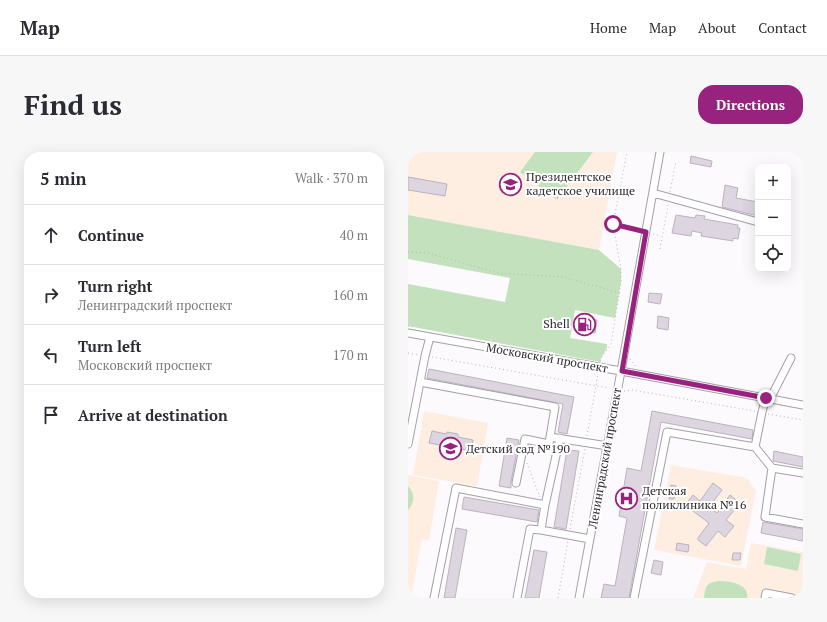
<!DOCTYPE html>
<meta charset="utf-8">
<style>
:root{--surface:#fff;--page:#f7f7f7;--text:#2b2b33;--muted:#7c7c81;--line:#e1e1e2;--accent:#98237f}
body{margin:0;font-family:"PT Serif",serif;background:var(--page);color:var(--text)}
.controls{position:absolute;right:12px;top:12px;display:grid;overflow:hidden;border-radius:8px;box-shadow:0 4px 16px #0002}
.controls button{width:36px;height:36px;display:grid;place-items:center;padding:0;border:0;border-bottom:1px solid var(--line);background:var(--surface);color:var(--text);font:20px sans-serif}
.stop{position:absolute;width:12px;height:12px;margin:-9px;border:3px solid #98237f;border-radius:50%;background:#fff}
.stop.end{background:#98237f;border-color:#fff;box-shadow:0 1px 4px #0008}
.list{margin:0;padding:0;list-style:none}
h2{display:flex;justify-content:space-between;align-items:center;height:52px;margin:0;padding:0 16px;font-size:17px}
h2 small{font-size:13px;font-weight:400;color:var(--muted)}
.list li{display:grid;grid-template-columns:26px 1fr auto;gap:12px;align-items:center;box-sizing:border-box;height:60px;padding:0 16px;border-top:1px solid var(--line)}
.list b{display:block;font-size:15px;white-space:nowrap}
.list p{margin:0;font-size:13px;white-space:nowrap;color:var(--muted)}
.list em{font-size:13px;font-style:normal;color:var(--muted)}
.icon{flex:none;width:22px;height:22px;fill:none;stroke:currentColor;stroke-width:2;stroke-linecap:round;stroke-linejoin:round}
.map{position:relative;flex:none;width:395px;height:446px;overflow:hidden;border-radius:16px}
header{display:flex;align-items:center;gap:24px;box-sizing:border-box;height:56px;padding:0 20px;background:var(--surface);border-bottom:1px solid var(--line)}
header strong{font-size:19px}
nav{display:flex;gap:22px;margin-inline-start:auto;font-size:14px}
.intro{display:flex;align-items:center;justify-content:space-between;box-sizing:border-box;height:96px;padding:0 24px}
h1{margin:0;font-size:28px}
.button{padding:10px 18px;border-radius:16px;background:var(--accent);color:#fff;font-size:14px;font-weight:700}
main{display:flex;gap:24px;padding:0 24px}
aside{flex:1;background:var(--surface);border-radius:16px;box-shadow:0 4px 16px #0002}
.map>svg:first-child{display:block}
</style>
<header>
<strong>Map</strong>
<nav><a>Home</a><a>Map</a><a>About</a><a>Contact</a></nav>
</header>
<div class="intro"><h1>Find us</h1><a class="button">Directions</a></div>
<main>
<aside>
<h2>5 min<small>Walk · 370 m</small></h2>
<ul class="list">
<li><svg class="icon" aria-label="ahead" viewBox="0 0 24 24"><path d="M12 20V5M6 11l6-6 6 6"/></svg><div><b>Continue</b></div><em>40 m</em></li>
<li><svg class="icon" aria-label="right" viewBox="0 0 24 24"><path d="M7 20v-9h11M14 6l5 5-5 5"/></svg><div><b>Turn right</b><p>Ленинградский проспект</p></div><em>160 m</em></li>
<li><svg class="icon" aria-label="left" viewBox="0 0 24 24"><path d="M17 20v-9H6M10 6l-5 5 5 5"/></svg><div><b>Turn left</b><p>Московский проспект</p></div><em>170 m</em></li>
<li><svg class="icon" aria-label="arrive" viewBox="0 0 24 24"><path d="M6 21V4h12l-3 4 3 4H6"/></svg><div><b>Arrive at destination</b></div></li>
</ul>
</aside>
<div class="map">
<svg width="395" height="446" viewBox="0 0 395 446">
<rect width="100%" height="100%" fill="#fdfafe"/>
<path fill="#fdeee1" d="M0 0H209L191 98 0 63Z
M16 259 80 271 69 334 5 323Z
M263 313 339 326 348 339 333 414 246 398Z
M0 323 31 329 21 389 14 387 3 446H0Z
M343 391 395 400V446H285L299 410 338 417Z"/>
<path fill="#c4e1bd" d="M127 0H185L149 48 112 20Z
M0 63 191 98 213 117V130L207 166 167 158 162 186 199 192V196L193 206 192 210 0 174V132L97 150 102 126 0 107Z
M0 334C7 342 7 350 0 358Z
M359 395 393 402 390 419 356 412Z
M311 429C322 429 342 432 339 446H296C298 433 298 431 311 429Z"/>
<path fill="#ddd5e0" stroke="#bab3bd" d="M283 4 304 9 303 15 282 11Z
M0 25 39 32 37 44 0 38Z
M317 33 330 36 328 46 350 50V64L314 55Z
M268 63 287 66 288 63 297 64 296 67 330 73 329 76H332L330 87 325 86V89L293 84 294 81 284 79 283 84 264 81Z
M241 141 254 142 252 152 240 150Z
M250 164 261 166 260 178 249 176Z
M167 167 182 169V167L189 168 187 181 180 180 181 177 166 175Z
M21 217 166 245 159 282 150 280 155 252 19 226Z
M244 259 345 278 344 287 253 270 221 446H193L196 432 207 434 219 366 211 364 219 316 233 319Z
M24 279 38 282 39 280 50 282V285L65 288 63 299 21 291Z
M99 286 111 288 103 330V336L91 334Z
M159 298 171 299 158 377 146 375Z
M366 299 395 305V315L365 309Z
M305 331 314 338 301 355 309 361 322 343 332 351 318 368 326 374 317 385 310 379 298 394 290 388V386L301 371 277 353 285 343 292 349Z
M263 333 268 334 266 347H261Z
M56 345 131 358 129 370 54 357Z
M355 370 395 377V389L353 381Z
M48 376 59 378 47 446H36Z
M269 391 281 393 280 400 268 398Z
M126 398 139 400 131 446H117Z
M325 401H333L332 408H324Z
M246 408 255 410 253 423 243 421Z"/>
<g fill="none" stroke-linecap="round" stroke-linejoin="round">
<defs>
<path id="minor" d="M245 41 350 70
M0 181 213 219 395 253
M12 230 17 204 22 185
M362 247 383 206
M0 292 12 230 147 255 142 285 200 294
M347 295 354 260 358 246
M364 316 357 365 395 372
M108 331 117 287 141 292 142 285
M137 353 152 286
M26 446 48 336 137 353 133 378 182 387
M109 446 122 377 133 378
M171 446 213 219 252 0
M226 446 259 280 347 295 364 316 395 321
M357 446 358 441 384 446"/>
</defs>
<use href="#minor" stroke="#a59ea8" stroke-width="9"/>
<path stroke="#b6b3b7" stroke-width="1" stroke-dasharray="1 3" stroke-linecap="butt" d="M0 2 7 0
M262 40 268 9
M206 72 232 78
M245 82 253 84
M252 97 260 53
M0 100 20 101 90 121 155 125 212 141
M0 174 8 175
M0 201 11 203
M24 205 201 236
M222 207 228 215
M192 209 193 206 203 192 213 130V117L205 72 219 0
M216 239 224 238 347 259
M360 262 395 268
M179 284 190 222
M119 311 132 345
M162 377 177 297
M150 446 160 389"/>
<use href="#minor" stroke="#fff" stroke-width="7"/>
</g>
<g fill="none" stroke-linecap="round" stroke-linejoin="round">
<path stroke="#98237f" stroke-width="5" d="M205 72 238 80 214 219 358 246"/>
</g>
<defs>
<symbol id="university-ring" viewBox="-11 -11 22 22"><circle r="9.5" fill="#fff" stroke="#98237f" stroke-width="1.5"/><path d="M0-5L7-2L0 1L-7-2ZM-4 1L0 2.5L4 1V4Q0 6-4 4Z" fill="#98237f"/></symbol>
<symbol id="fuel-ring" viewBox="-11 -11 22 22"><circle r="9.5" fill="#fff" stroke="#98237f" stroke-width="1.5"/><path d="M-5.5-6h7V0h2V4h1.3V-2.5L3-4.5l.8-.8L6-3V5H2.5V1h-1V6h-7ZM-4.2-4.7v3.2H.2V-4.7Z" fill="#98237f"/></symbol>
<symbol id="school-ring" viewBox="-11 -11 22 22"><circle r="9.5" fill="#fff" stroke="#98237f" stroke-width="1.5"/><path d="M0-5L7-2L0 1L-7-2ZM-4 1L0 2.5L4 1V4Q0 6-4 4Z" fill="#98237f"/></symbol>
<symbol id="hospital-ring" viewBox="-11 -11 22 22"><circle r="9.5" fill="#fff" stroke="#98237f" stroke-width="1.5"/><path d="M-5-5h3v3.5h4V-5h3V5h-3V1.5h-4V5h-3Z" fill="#98237f"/></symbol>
</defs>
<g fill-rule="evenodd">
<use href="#university-ring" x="90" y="20" width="25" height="25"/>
<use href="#fuel-ring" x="164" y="160" width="25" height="25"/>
<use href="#school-ring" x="30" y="284" width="25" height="25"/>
<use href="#hospital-ring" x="206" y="334" width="25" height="25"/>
</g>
<g text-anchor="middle" stroke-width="4" stroke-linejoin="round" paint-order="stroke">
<g font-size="12" fill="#2e2b2f" stroke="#fff" text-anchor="start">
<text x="118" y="29">Президентское<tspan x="118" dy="14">кадетское училище</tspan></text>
<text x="162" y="176" text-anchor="end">Shell</text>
<text x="58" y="301">Детский сад №190</text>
<text x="234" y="343">Детская<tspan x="234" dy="14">поликлиника №16</tspan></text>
</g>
<g font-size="12" fill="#2e2b2f" stroke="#fff">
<text transform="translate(139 206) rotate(10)" y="4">Московский проспект</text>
<text transform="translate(197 306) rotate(-80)" y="4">Ленинградский проспект</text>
</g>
</g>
</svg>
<div class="controls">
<button>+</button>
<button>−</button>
<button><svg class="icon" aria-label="locate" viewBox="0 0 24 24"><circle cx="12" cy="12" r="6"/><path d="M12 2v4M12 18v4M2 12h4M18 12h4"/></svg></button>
</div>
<div class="stop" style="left:205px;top:72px"></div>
<div class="stop end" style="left:358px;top:246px"></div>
</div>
</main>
